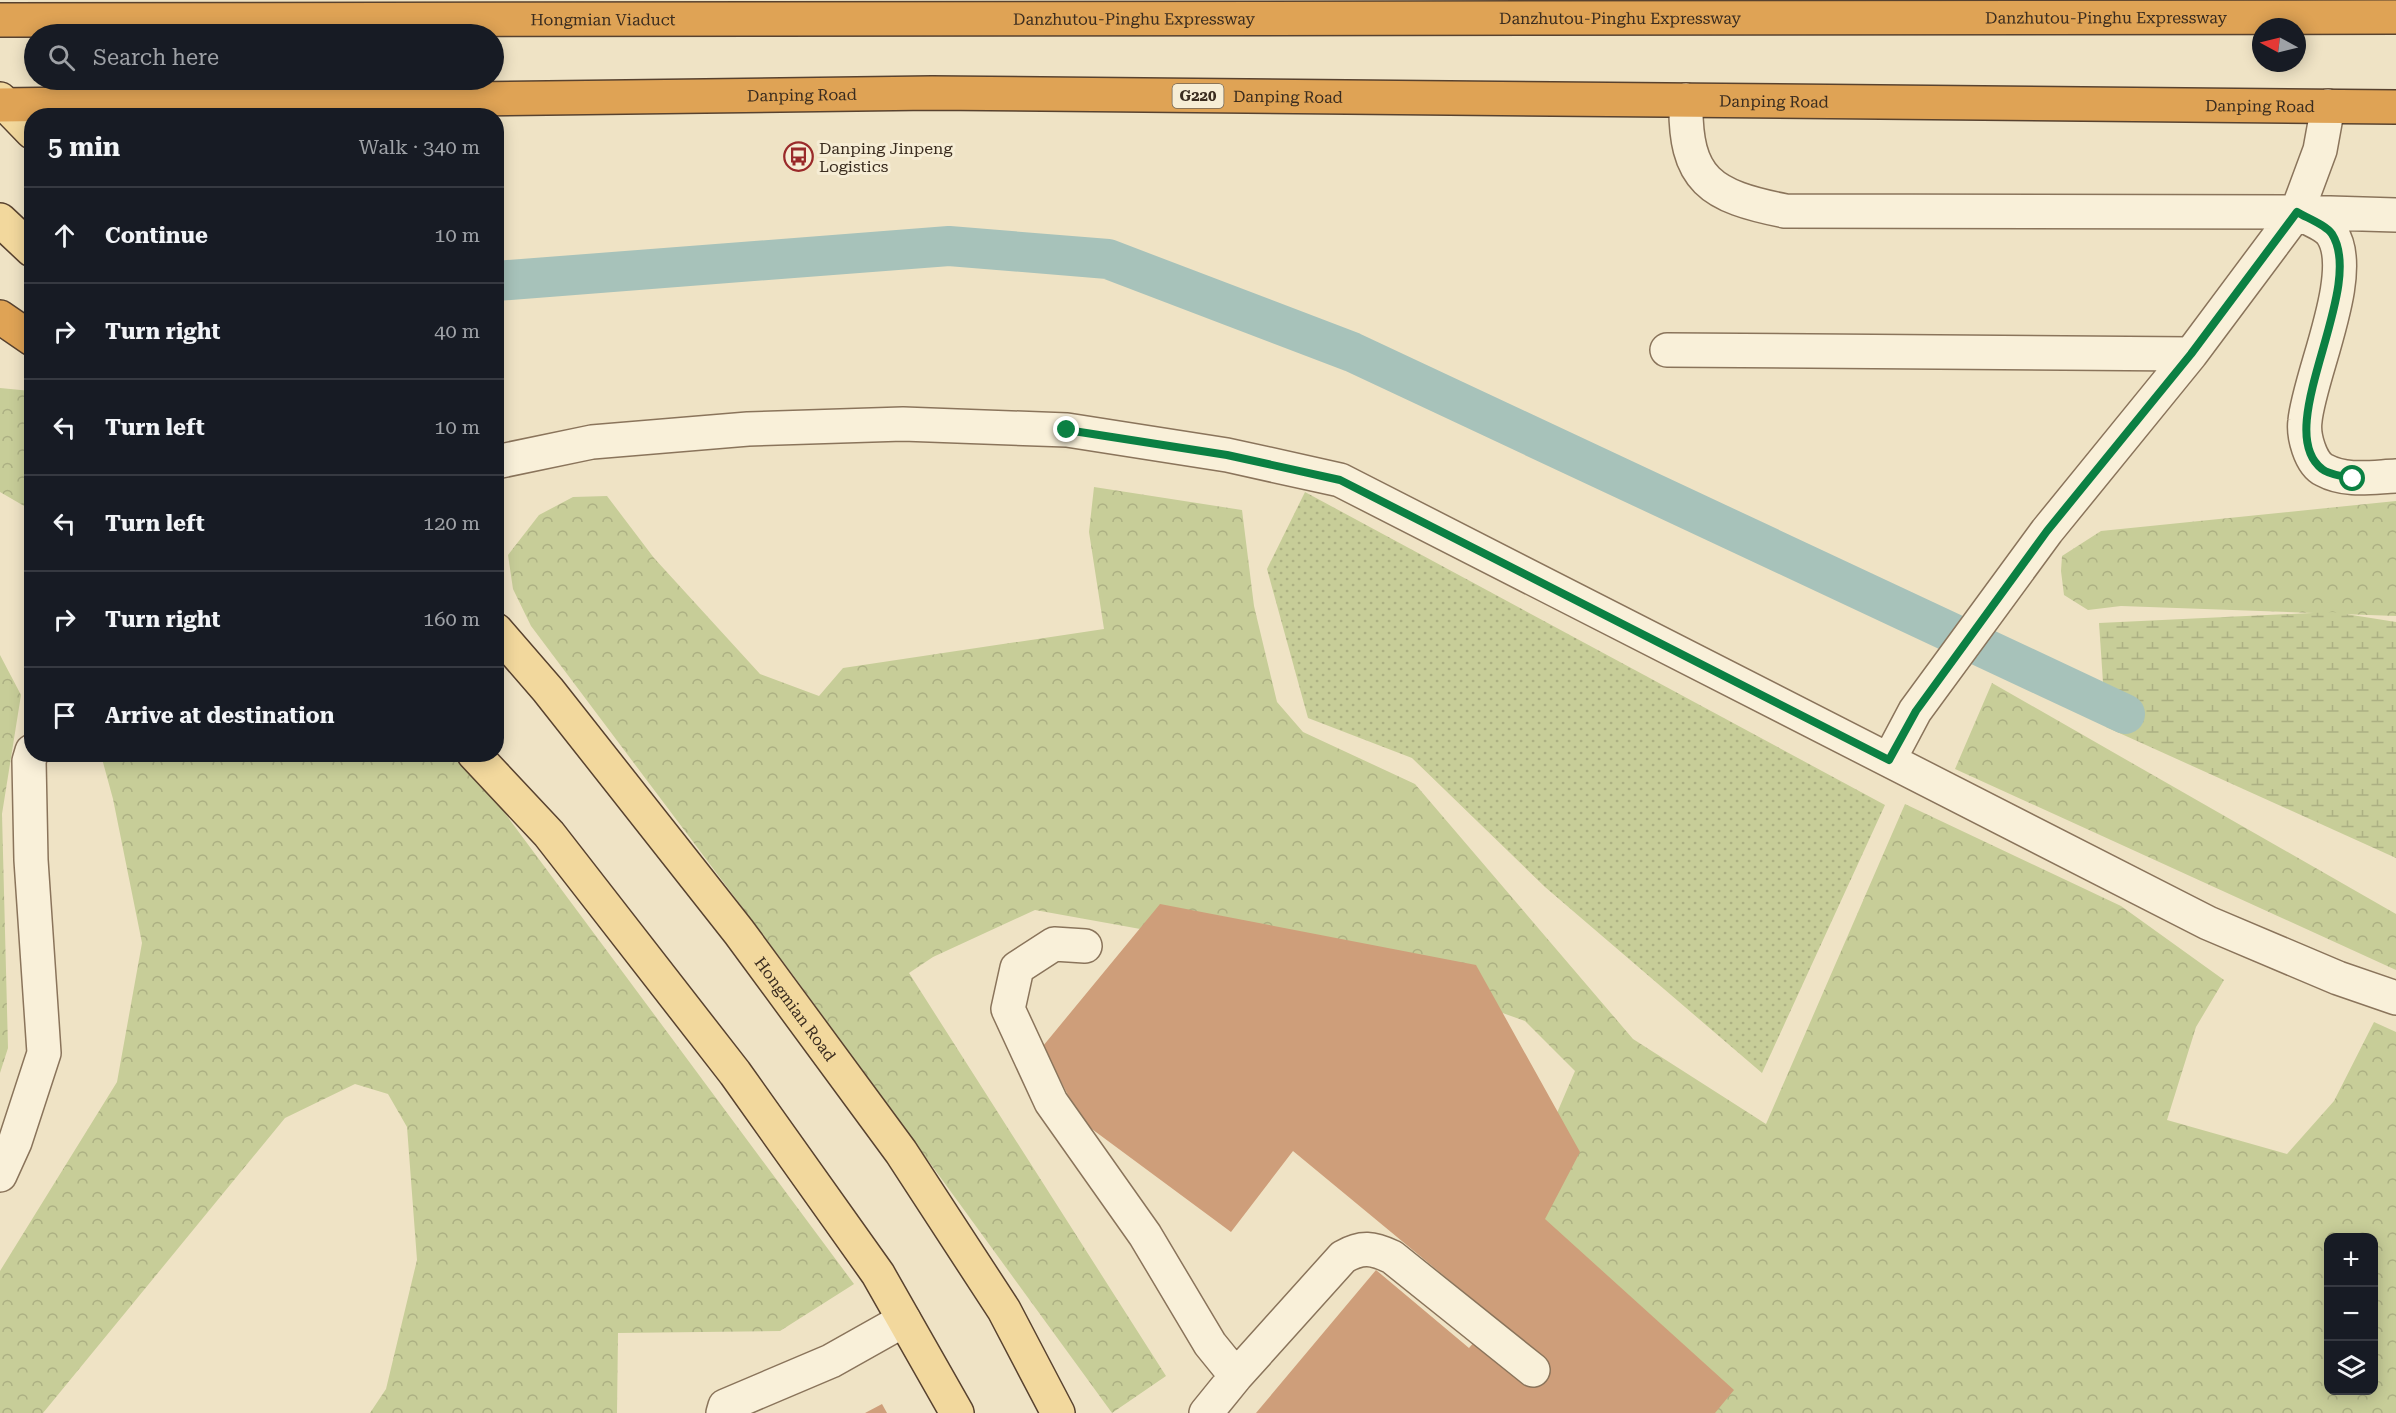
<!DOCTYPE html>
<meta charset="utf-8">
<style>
:root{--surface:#171b24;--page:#20242c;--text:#f1f3f6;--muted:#9ea1a6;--line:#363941}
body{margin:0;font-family:"Roboto Serif",serif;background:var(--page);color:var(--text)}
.controls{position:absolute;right:18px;bottom:18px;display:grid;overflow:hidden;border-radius:12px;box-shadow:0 3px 15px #0003}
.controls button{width:54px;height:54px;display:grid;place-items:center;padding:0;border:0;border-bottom:2px solid var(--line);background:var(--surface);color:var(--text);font:30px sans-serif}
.compass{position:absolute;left:2252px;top:18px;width:54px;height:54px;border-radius:50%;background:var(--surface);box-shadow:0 3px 15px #0003;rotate:277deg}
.stop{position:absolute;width:18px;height:18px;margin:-14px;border:4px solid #0b8043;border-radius:50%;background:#fff}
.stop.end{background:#0b8043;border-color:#fff;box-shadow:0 2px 6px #0008}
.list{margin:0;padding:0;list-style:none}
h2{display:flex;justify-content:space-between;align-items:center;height:78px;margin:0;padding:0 24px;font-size:26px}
h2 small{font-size:20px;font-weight:400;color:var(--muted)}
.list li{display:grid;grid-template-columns:39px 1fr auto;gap:18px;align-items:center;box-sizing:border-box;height:96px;padding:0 24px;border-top:2px solid var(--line)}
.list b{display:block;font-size:22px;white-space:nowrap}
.list em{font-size:20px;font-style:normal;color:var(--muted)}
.icon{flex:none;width:33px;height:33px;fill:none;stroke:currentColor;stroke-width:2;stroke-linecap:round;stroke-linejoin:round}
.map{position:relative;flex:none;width:2396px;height:1413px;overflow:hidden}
.search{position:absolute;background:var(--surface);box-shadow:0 3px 15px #0003;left:24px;top:24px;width:480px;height:66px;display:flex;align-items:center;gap:15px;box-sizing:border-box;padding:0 21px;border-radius:33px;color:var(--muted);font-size:22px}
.panel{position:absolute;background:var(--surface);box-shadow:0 3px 15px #0003;left:24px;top:108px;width:480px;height:654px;border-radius:24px}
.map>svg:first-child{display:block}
</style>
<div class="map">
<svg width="2396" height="1413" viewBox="0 0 2396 1413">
<defs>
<pattern id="grass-dots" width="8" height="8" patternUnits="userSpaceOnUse" patternTransform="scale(1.5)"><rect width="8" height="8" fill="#c7cd98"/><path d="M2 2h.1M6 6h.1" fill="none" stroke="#acb083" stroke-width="1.8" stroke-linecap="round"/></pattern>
<pattern id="forest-crowns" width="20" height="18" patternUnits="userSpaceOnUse" patternTransform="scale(1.5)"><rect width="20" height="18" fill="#c7cd98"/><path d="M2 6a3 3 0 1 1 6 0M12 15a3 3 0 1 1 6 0" fill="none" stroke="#acb083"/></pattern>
<pattern id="wetland-marsh" width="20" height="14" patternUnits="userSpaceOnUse" patternTransform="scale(1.5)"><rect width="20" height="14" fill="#c7cd98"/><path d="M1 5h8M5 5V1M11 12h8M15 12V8" fill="none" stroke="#acb083"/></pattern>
</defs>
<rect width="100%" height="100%" fill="#efe3c5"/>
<path fill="url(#grass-dots)" d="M1305 492 1885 805 1762 1073 1545 887 1412 758 1308 718 1267 569Z"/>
<path fill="url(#forest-crowns)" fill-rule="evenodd" d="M0 388 31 391V510L0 492Z
M1094 487 1242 510 1254 606 1277 702 1303 732 1415 784 1633 1039 1766 1124 1905 804 2121 906 2224 980 2196 1027 2167 1120 2287 1154 2334 1101 2374 1022 2396 1032V1413H1690L1520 1199 1575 1071 1525 1021 1396 975 1035 910 933 957 909 973 1166 1376 1112 1413 793 975 531 626 513 589 508 555 539 515 573 497 607 496 654 558 760 674 819 696 843 668 1104 629 1089 532ZM2328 1238H2374V1390H2328Z
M2396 501V616L2121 606 2088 610 2064 595 2061 571 2062 556 2101 531Z
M0 655 21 695 2 814 8 1048 0 1073Z
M1992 683 2396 914V970L1955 769Z
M461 754 854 1284 780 1331 618 1333 617 1413H370L386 1389 417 1260 407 1127 388 1094 355 1084 285 1118 43 1413H0V1271L117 1082 142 943 113 799 101 755Z"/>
<path fill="url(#wetland-marsh)" d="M2333 612 2396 622V858L2106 727 2099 623Z"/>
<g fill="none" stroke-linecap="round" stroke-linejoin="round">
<path stroke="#a7c2ba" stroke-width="40" d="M496 281 949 246 1108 259 1352 352 2125 714"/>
</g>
<path fill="#ce9e7a" d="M1160 904 1476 965 1580 1152 1545 1219 1734 1390 1715 1413H1256L1376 1270 1469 1348 1495 1318 1293 1151 1231 1232 1081 1121 1043 1046Z
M882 1404 887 1413H865Z"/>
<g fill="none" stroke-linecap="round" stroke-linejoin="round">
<defs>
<path id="minor" d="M1686 100C1684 181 1711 196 1785 211L2297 212 2396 215
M2297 212C2307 218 2326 225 2332 234 2358 273 2309 376 2305 421 2303 435 2310 463 2324 470 2346 482 2372 477 2396 476
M1667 350 2191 354
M496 462 592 442 748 429 903 424 1067 430 1227 455 1340 480 2208 923 2338 978 2396 998
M1889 760 1915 711 2047 531 2191 354 2297 212 2320 150 2328 106
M1085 946 1054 944 1017 968 1008 1009 1051 1102 1145 1235 1210 1344 1236 1376 1206 1413
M0 1175 15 1142 44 1053 31 860 29 761 32 751
M1236 1376 1343 1257C1362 1246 1373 1248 1392 1257L1533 1370
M723 1413 725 1406 831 1361 904 1320"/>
<g id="major">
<path d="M0 99 32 132"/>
<path d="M0 220 32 250"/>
<path id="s1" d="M496 630 548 690 739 932 901 1152 1004 1310 1058 1413"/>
<path d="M474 754 549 834 735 1073 878 1274 957 1413"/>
</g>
<g id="highway">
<path id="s2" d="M0 20 2396 17"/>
<path id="s3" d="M0 105 932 93 2396 107"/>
<path d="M0 317 32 339"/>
</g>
</defs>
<use href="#minor" stroke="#8a745b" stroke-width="36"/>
<use href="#major" stroke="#58422f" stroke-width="36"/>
<use href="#highway" stroke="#58422f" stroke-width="36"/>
<use href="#minor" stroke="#f9f0d9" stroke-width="33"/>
<use href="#major" stroke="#f2d89d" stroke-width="33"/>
<use href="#highway" stroke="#dfa355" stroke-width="33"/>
</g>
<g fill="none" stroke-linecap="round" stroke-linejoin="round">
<path stroke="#0b8043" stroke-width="8" d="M1067 430 1227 455 1340 480 1889 760 1916 711 2047 531 2191 354 2297 212C2307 218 2326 225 2332 234 2367 289 2270 429 2322 469 2329 475 2344 476 2353 479"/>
</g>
<defs>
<symbol id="bus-ring" viewBox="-11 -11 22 22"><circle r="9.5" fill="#f6edd5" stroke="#9a2a2a" stroke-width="1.5"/><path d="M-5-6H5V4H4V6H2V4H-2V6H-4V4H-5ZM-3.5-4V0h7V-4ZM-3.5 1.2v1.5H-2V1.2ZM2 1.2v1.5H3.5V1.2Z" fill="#9a2a2a"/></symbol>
</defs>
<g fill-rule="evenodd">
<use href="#bus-ring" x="782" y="140" width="33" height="33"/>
</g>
<g text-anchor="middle" stroke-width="6" stroke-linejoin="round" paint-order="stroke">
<rect fill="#f6edd5" stroke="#726656" stroke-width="1.5" x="1172.5" y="84" width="51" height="24" rx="4.5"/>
<g font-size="15" font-weight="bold" fill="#3a2c1f">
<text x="1198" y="101">G220</text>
</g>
<g font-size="16" fill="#3a2c1f" stroke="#f6edd5">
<text dy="6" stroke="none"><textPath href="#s2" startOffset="2106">Danzhutou-Pinghu Expressway</textPath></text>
<text dy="6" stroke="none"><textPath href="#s2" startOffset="1620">Danzhutou-Pinghu Expressway</textPath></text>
<text dy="6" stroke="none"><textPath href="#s2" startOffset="603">Hongmian Viaduct</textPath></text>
<text dy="6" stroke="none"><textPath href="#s2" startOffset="1134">Danzhutou-Pinghu Expressway</textPath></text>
<text dy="6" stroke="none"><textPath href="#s3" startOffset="802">Danping Road</textPath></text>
<text dy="6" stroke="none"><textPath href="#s3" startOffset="1288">Danping Road</textPath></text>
<text dy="6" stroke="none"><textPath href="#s3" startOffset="1774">Danping Road</textPath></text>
<text dy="6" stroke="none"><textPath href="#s3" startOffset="2260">Danping Road</textPath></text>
<text dy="6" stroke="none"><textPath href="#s1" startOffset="483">Hongmian Road</textPath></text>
</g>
<g font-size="16" fill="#3a2c1f" stroke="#f6edd5" text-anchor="start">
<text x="819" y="154">Danping Jinpeng<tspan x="819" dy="18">Logistics</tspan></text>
</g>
</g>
</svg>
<div class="controls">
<button>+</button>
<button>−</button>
<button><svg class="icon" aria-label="layers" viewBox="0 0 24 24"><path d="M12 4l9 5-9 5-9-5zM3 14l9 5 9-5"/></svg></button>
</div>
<svg class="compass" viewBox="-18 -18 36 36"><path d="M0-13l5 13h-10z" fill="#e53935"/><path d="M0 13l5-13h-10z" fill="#9ea1a6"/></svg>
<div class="stop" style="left:2353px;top:479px"></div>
<div class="stop end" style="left:1067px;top:430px"></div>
<div class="search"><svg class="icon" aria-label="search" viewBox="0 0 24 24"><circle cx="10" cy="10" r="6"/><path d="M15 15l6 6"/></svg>Search here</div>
<section class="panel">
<h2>5 min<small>Walk · 340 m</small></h2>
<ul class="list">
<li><svg class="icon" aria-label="ahead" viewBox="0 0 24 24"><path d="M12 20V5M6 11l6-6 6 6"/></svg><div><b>Continue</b></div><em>10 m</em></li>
<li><svg class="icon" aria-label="right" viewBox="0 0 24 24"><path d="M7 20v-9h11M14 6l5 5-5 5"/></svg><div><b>Turn right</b></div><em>40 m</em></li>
<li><svg class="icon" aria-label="left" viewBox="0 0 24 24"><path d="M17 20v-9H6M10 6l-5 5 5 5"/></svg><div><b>Turn left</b></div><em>10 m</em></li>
<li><svg class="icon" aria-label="left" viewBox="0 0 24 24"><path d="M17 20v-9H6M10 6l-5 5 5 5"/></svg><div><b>Turn left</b></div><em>120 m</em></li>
<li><svg class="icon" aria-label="right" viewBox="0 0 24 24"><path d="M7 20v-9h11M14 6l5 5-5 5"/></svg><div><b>Turn right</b></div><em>160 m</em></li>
<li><svg class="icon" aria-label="arrive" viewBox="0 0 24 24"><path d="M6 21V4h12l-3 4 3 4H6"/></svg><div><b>Arrive at destination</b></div></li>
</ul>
</section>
</div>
